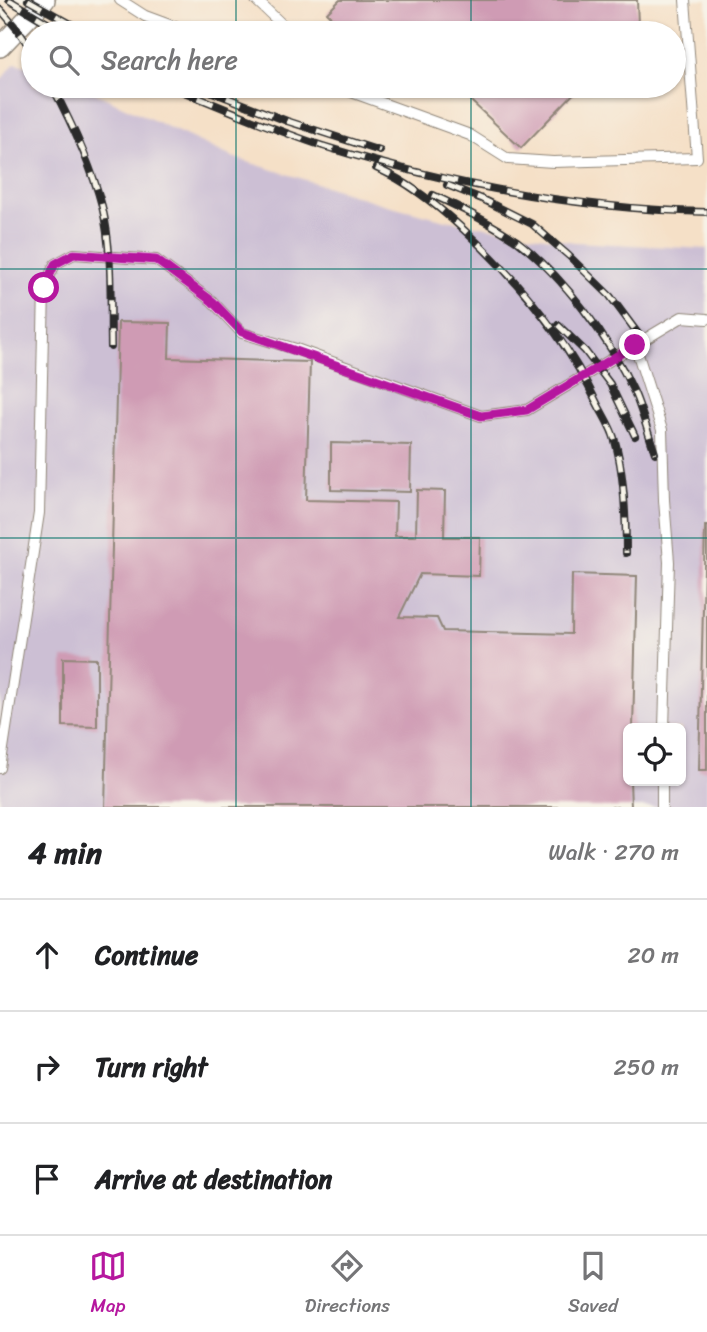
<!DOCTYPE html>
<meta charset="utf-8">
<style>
:root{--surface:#fff;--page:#f6f6f6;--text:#202124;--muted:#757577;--line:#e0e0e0;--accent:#b5179e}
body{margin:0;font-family:Sriracha,sans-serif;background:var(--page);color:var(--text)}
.controls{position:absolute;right:21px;bottom:21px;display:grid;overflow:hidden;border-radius:10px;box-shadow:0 2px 5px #0004}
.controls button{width:63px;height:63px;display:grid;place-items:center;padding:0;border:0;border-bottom:2px solid var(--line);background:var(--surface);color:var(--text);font:35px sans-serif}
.stop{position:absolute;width:21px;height:21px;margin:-16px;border:5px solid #b5179e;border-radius:50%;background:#fff}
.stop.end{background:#b5179e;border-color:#fff;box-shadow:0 2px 7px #0008}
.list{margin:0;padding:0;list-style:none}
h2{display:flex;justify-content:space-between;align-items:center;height:91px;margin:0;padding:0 28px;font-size:30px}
h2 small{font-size:23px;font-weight:400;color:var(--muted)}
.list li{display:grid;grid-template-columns:46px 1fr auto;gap:21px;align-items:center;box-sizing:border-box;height:112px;padding:0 28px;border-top:2px solid var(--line)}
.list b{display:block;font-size:26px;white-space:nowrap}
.list em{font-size:23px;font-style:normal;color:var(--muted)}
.icon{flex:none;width:38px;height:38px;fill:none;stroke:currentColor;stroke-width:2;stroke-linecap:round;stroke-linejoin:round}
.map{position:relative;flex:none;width:707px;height:807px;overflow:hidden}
.search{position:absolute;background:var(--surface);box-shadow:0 2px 5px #0004;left:21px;right:21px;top:21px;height:77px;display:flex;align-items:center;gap:18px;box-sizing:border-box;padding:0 24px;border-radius:38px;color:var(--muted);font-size:26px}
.sheet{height:427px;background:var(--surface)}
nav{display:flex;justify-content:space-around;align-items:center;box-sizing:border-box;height:98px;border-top:2px solid var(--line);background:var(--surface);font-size:19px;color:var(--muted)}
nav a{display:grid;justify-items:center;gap:4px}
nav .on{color:var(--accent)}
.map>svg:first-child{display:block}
</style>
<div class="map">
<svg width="707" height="807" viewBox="0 0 707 807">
<rect width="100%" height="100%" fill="#f7f3e8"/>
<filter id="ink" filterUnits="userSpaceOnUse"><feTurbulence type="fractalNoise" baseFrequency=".0143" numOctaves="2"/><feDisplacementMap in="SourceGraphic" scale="14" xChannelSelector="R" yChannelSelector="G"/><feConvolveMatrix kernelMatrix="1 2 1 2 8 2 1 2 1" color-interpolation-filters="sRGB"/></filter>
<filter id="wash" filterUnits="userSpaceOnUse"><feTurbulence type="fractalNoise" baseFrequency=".00686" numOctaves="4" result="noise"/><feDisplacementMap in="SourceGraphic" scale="28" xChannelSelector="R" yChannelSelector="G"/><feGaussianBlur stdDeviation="1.57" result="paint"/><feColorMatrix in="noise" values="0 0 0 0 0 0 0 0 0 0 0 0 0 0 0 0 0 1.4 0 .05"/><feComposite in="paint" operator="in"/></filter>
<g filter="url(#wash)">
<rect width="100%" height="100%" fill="#f5e0c7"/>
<path fill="#ccbfd4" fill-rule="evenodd" d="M15 63 33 68V86H80L232 157 383 204 446 220 574 242 707 249V807H0V81ZM628 728H681V781H628Z"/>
<g id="blocks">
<path fill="#cf9bb4" d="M340 0H637L638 25 631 33H348L327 13Z
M455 86H581L521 148Z
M118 322 170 323 169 358 310 362 306 500 396 502 395 536H416L417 490 445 491 444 537H480L479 576 420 574 399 617 437 618 443 631 571 634 572 574 637 576 633 728H628L631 807H105Z
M331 443 411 445 410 492 331 490Z
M705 526H707V770H699Z
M63 658 97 659V727L63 726Z"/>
</g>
</g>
<g filter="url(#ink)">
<use href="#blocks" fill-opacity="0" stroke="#908679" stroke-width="2"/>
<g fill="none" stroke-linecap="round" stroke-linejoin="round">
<defs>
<path id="lane" d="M120 0 145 16 191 33
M256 0 291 33
M335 86 470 135 508 159 553 162 697 158 685 0
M635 345 662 430 664 500 669 562 664 728
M0 768 39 513 44 288 55 264 74 254 156 260 212 301 242 333 296 349 481 416 527 410 682 317 707 319
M662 807V781"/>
<path id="street" d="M0 47 45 0"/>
</defs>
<use href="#lane" stroke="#908679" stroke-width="12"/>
<use href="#street" stroke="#908679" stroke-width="22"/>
<path stroke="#908679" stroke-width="2.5" stroke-dasharray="2 5" stroke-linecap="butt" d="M0 16 16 0"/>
<use href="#lane" stroke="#fff" stroke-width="10"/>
<use href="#street" stroke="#fff" stroke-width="19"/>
<defs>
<path id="rail" d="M9 0 64 33
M28 0 87 33
M0 9 17 29 33 52
M52 86C72 124 91 164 102 206 113 251 110 301 111 347
M169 86C220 106 271 129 323 146 446 184 578 209 707 212
M197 86 287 121 380 151
M376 168C409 182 438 206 464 230 518 280 564 335 597 403 603 415 612 428 615 441 624 473 626 520 626 553
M447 185 482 199 532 224 569 256 610 296 639 335
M433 195C461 208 491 223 517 241 563 276 610 339 634 392 642 411 648 433 655 453
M558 325 585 351 610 384 635 436"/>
</defs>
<use href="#rail" stroke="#2b2b2b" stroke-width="8"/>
<use href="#rail" stroke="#f7f3e8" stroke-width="5" stroke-dasharray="16" stroke-linecap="butt"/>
</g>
</g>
<g fill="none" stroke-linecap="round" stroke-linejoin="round" filter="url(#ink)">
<path stroke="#b5179e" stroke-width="9" d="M44 288 55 264 74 254 156 260 212 301 242 332 481 416 527 410 635 345"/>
</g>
<path fill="none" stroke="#0f766e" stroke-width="2" stroke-opacity="0.55" d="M236 0V33M471 0V33M236 86V807M471 86V807M0 269H707M0 538H707"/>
</svg>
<div class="controls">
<button><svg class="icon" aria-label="locate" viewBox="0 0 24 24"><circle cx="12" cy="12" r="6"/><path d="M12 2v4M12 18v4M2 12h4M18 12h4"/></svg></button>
</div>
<div class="stop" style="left:44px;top:288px"></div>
<div class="stop end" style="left:635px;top:345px"></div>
<div class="search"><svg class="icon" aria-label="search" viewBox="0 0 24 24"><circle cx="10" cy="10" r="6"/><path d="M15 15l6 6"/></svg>Search here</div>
</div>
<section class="sheet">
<h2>4 min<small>Walk · 270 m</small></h2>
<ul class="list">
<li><svg class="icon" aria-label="ahead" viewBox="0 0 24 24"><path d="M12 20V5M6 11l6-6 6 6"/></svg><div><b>Continue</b></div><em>20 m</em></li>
<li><svg class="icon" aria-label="right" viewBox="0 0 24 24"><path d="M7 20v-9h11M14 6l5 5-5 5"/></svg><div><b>Turn right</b></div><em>250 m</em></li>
<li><svg class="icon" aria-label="arrive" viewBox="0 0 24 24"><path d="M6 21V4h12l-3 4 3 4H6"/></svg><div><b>Arrive at destination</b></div></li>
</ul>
</section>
<nav>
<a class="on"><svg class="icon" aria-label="map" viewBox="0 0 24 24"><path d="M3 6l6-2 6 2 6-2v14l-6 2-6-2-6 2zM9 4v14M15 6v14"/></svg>Map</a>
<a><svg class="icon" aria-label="directions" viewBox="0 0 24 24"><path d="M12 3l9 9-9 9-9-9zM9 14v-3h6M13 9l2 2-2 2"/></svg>Directions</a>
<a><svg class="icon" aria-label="saved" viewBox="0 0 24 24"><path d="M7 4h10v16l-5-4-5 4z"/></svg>Saved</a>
</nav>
